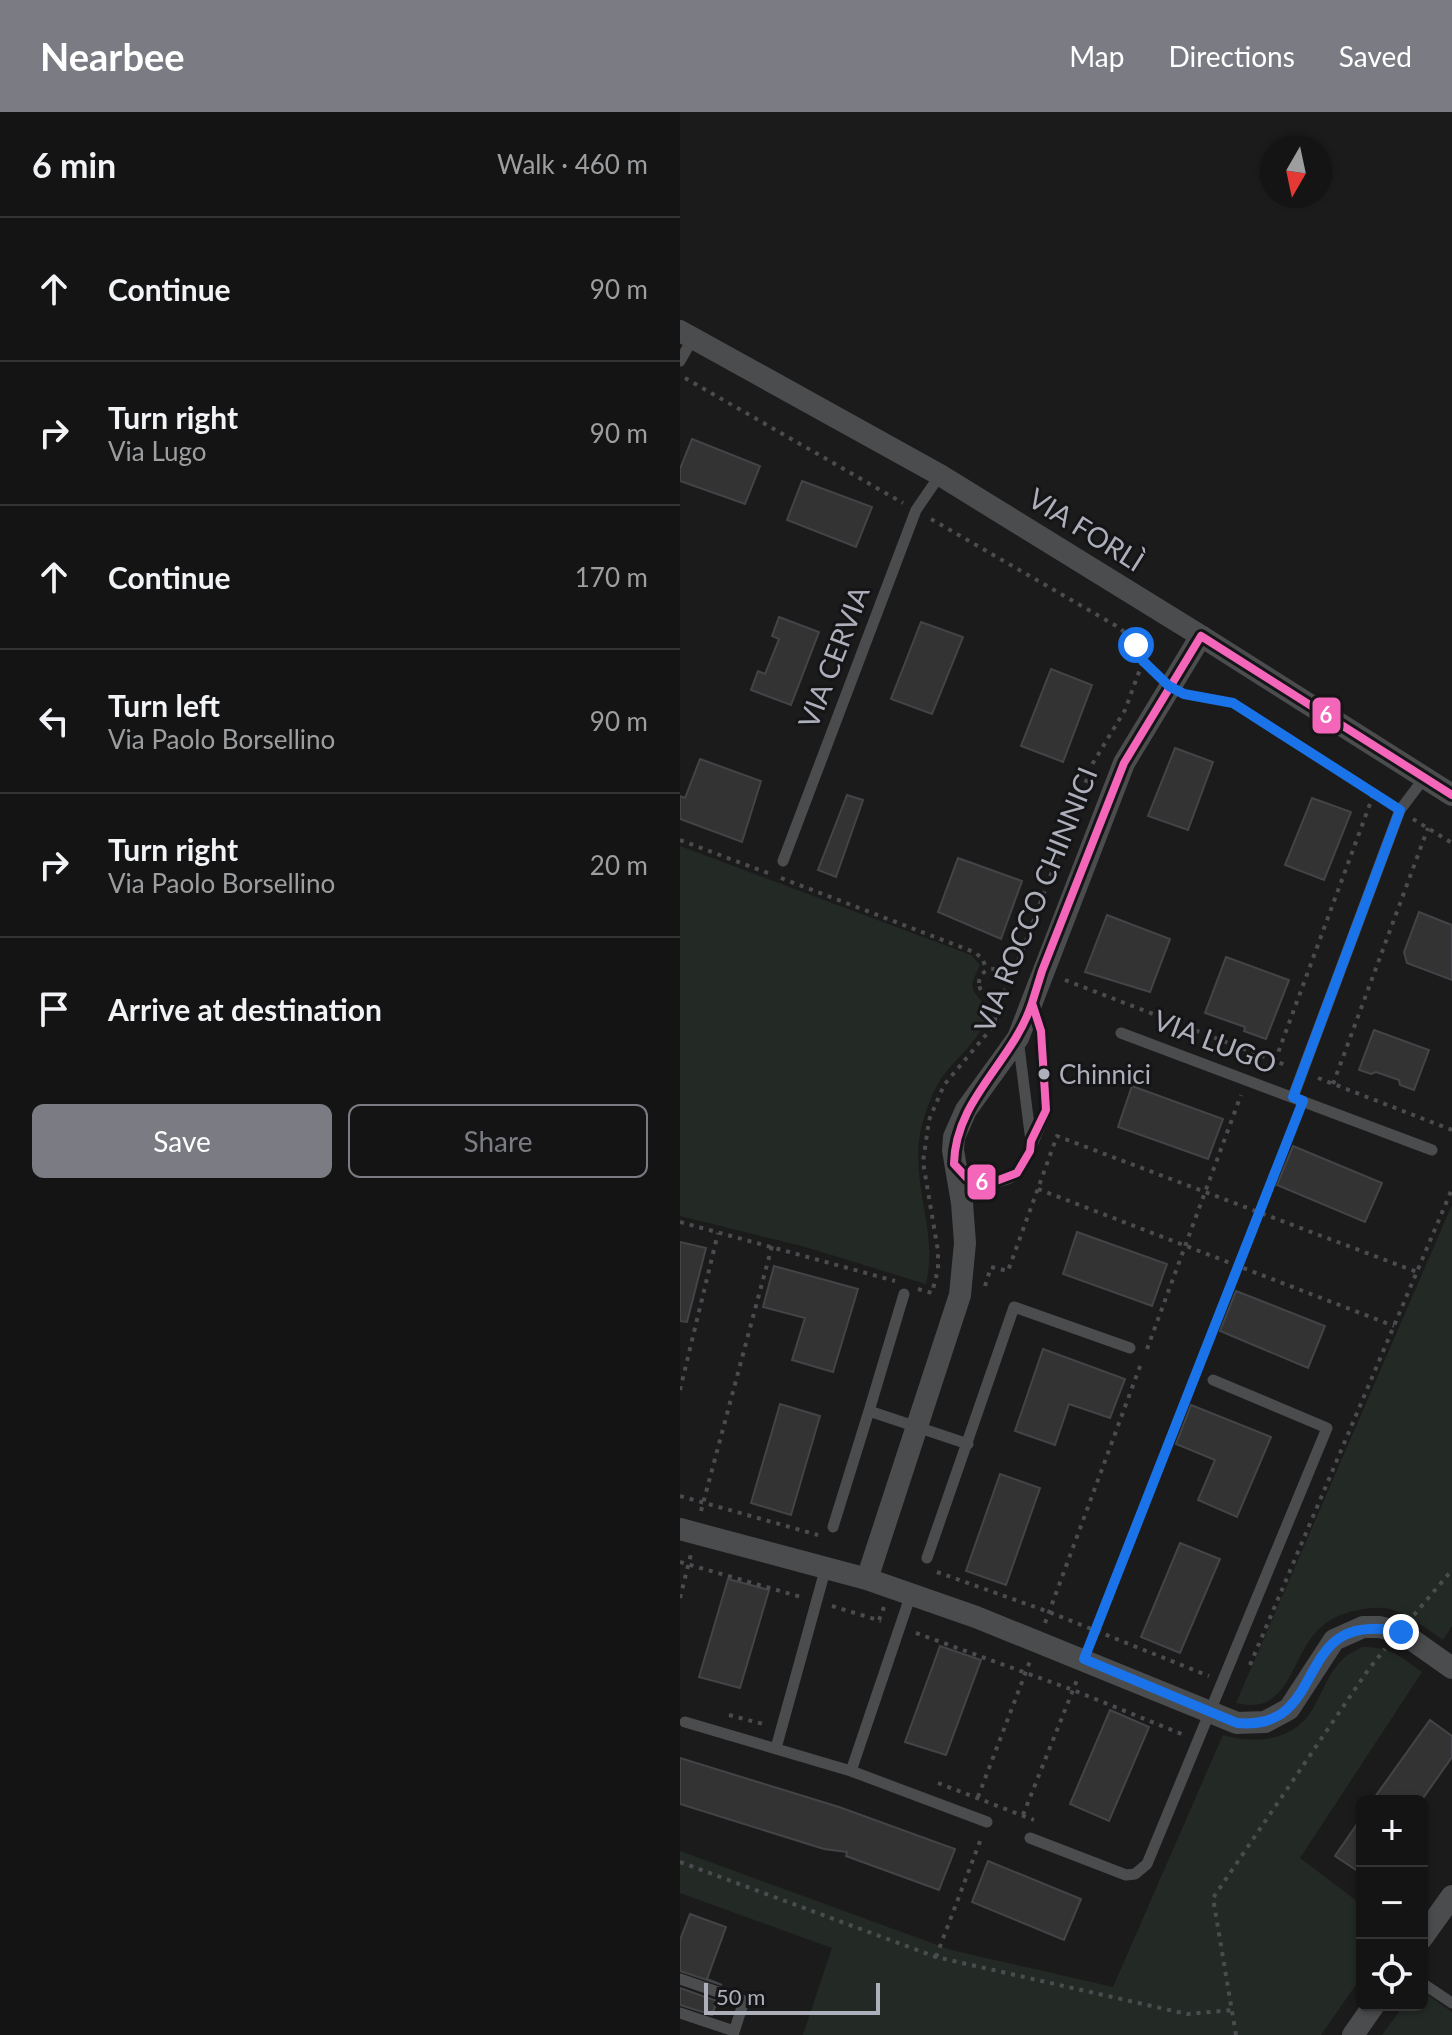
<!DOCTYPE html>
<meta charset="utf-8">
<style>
:root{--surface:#141414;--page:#1d1d1d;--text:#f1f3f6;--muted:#9d9ea0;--line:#333334;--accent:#7a7b83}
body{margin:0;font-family:Lato,sans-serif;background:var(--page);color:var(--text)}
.controls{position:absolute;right:24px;bottom:24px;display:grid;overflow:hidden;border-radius:12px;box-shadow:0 2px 6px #0004}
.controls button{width:72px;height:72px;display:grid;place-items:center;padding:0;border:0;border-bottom:2px solid var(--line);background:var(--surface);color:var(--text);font:40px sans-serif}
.compass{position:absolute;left:580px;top:24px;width:72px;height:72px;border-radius:50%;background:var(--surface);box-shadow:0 2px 6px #0004;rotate:189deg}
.scale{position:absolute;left:24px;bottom:20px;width:176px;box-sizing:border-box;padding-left:8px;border:4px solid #adafbb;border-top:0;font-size:22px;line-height:28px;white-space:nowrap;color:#adafbb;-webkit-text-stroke:6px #151517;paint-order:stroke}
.stop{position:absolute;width:24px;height:24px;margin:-18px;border:6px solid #1a73e8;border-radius:50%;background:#fff}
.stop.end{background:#1a73e8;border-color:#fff;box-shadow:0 2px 8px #0008}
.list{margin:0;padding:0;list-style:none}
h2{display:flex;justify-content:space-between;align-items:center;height:104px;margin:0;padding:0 32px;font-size:34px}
h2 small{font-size:26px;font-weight:400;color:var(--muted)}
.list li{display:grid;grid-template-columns:52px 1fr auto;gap:24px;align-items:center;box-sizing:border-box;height:144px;padding:0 32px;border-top:2px solid var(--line)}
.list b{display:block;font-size:30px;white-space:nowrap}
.list p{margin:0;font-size:26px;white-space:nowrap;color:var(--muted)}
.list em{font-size:26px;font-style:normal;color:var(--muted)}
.actions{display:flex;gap:16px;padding:24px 32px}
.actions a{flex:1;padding:18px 0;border:2px solid var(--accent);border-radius:12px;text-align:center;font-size:28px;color:var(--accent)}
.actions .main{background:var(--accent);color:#fff}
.icon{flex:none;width:44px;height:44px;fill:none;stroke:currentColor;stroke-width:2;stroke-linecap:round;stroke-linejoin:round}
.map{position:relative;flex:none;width:772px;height:1923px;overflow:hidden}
header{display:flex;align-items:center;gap:48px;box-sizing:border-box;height:112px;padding:0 40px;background:var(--accent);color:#fff}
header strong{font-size:38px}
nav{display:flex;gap:44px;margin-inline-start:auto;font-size:28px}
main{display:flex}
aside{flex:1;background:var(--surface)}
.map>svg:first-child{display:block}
</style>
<header>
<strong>Nearbee</strong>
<nav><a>Map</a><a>Directions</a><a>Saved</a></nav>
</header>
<main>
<aside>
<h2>6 min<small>Walk · 460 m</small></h2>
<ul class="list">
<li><svg class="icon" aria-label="ahead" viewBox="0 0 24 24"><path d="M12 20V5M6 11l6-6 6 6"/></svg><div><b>Continue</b></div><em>90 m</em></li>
<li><svg class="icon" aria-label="right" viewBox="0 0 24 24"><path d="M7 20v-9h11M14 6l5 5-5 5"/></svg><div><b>Turn right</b><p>Via Lugo</p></div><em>90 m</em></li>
<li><svg class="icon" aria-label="ahead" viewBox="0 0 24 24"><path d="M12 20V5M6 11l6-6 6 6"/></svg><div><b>Continue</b></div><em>170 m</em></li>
<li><svg class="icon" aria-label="left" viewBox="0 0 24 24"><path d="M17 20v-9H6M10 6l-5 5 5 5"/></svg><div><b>Turn left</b><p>Via Paolo Borsellino</p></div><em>90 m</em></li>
<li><svg class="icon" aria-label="right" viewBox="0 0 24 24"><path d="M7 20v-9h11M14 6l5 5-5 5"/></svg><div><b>Turn right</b><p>Via Paolo Borsellino</p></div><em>20 m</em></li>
<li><svg class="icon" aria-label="arrive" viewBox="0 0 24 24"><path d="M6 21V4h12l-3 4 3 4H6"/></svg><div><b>Arrive at destination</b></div></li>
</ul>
<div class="actions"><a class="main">Save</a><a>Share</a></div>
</aside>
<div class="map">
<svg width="772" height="1923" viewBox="0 0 772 1923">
<rect width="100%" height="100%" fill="#1b1b1b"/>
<path fill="#232a25" d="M0 734 291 843 300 853C291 873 287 876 306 893 311 920 277 944 263 964 256 973 251 986 247 997 222 1061 260 1112 246 1172L122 1134 0 1104Z
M772 1093V1514L763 1528C750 1519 736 1508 721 1501 708 1494 693 1495 679 1498 660 1501 644 1509 632 1525 609 1555 606 1603 556 1591Z
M682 1535C712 1535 719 1544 742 1560L620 1746 682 1793V1864L641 1923H123L152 1836 0 1781V1739L271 1838 433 1875 543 1623C575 1632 613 1630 632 1598 642 1582 648 1562 661 1549 667 1542 675 1539 682 1535Z
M742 1879 772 1900V1923H702L724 1893H742Z"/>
<path fill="#333" stroke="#434447" stroke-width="2" d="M12 327 80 354 65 392 0 369V357Z
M122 369 192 395 176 435 107 408Z
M99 505 139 520 111 593 71 578 78 559 85 562 99 527 92 524Z
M241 510 283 525 252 602 211 587Z
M371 557 412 573 383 650 341 634Z
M495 636 533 650 508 718 468 704Z
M20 647 81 669 62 730 0 707V684L5 686Z
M167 683 183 688 156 765 138 758Z
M632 686 671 700 644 768 605 753Z
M278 746 342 769 321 827 258 800Z
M739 800 772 813V868L727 851 724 840Z
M427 803 490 827 470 880 405 860Z
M546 845 609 868 586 927 564 919 565 915 525 901Z
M694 918 749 938 734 978 720 973 719 968 696 960 691 962 679 958Z
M452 974 543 1007 528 1047 438 1015Z
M613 1034 702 1071 685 1110 597 1073Z
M397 1120 487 1152 472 1194 383 1162Z
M0 1130 26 1136 7 1210 0 1209Z
M94 1154 178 1177 153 1260 112 1248 125 1206 83 1195Z
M556 1179 645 1214 628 1256 540 1219Z
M363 1237 445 1267 430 1306 389 1292 375 1333 335 1319Z
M100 1292 140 1304 111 1403 71 1391Z
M511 1293 591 1325 557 1405 518 1388 535 1348 496 1332Z
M320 1362 360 1376 326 1473 286 1459Z
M500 1431 540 1447 500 1541 461 1525Z
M48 1467 89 1478 60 1576 19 1565Z
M260 1534 301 1548 266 1643 225 1630Z
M430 1598 469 1615 429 1709 390 1692Z
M750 1608 772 1624V1645L741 1689H692Z
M0 1646 159 1695 275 1737 259 1778 166 1744 167 1740 144 1737 0 1692Z
M682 1705V1762L655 1744Z
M308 1749 401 1787 384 1828 292 1790Z
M10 1802 46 1815 27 1867 42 1873 0 1859V1828Z
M0 1876 37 1889 32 1903 0 1893Z"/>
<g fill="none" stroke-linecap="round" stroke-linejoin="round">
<path stroke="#4c4c50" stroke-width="4" stroke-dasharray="4 6" stroke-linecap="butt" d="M5 266 223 391
M251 407 440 516 456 533 463 549 475 560
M512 583 553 591 572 602 706 689
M733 707 772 731
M0 728 93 763
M101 766 294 840 302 846 307 858
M299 871a14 14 0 1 1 28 0a14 14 0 1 1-28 0Z
M326 864 338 850 413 651 445 598 463 549
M385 868 608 954
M595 949 694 681
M638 966 772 1018
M653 972 748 716
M358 1077 714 1214
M0 1110 215 1169
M305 1174 311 1155 328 1159 377 1024 737 1160
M238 1177 252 1181 258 1157V1139L243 1050 249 1008 264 973 315 912V885
M467 1237 561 983
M518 1258 617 1005
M0 1278 38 1121
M0 1384 138 1423
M21 1399 92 1134
M0 1450 121 1485
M257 1460 369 1500 529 1564
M0 1486 11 1442
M152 1494 201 1509
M734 1503 772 1458
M199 1508 204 1495
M365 1511 462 1249
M236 1521 393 1578 504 1623
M411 1530 515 1266
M570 1553 772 1077
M49 1603 87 1613
M258 1671 354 1708
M298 1685 350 1549
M343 1703 397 1568
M0 1750 256 1845 507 1902 552 1898
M256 1845 302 1724
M556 1923 533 1786 688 1558 705 1537"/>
<path stroke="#4b4c4e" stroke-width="11" d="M0 249 13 226
M103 749 236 398 260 363
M441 921 752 1038
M338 927 351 1029
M613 985 720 698 745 665
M280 1058C293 1072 322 1075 337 1061 342 1057 364 1006 366 998 367 991 365 981 365 973 363 945 362 920 353 893
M189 1299 224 1182
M153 1415 189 1299 288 1332
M247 1446 334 1195 450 1236
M5 1610 171 1659 307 1710
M96 1636 146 1455
M171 1659 231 1482
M350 1726 446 1763 455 1762 467 1752 647 1316 533 1268
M0 1867 64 1889 53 1923
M742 1871 772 1891
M0 1901 54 1919"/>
<path stroke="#4b4c4e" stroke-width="22" d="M0 219 260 363 521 524 772 683
M0 1417 187 1467 296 1505 557 1611 585 1610 609 1597 654 1528 683 1515H699L721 1520 772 1556
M187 1467 280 1183 285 1131 282 1091 273 1038 274 1025 286 998 338 926 444 651 521 524
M742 1826 772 1784
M673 1923 694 1893"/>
<defs>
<path id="bus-1" d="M521 524 772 683
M352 891 361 919 366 998 351 1029 350 1039 337 1061 316 1069 302 1070 287 1066 274 1052C275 987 333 950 352 891Z
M352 891 362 859 444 651 521 524"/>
</defs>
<use href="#bus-1" stroke="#151517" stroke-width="14"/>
<use href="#bus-1" stroke="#f466ba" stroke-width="8"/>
</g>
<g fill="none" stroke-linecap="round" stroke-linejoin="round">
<path stroke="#1a73e8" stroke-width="10" d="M456 533 463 549 489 574 504 582 553 591 720 698 613 985 623 989 404 1547 557 1611C653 1620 608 1495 721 1520"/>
</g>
<circle fill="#adafbb" stroke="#151517" stroke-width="3" cx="364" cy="962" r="7"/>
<g text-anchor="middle" stroke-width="6" stroke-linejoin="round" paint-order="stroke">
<g font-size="26" fill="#adafbb" stroke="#151517" text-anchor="start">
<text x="379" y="972">Chinnici</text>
</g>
<g font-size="28" fill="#adafbb" stroke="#151517">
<text transform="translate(406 418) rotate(32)" y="10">VIA FORLÌ</text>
<text transform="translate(154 545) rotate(-69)" y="10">VIA CERVIA</text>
<text transform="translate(356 788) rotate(-68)" y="10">VIA ROCCO CHINNICI</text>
<text transform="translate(535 930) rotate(21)" y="10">VIA LUGO</text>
</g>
</g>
<g stroke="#151517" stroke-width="3">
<rect x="631" y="584" width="31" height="39" rx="8" fill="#f466ba"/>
<rect x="286" y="1051" width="31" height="38" rx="8" fill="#f466ba"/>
</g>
<g font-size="22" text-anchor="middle" font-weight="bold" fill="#fff">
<text x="646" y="611">6</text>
<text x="302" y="1078">6</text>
</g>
</svg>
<div class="controls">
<button>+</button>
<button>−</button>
<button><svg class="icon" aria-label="locate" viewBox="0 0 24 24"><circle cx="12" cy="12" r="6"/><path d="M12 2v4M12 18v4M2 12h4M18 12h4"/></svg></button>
</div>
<svg class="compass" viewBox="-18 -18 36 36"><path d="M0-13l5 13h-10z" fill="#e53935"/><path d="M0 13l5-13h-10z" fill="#9d9ea0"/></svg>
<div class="scale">50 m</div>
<div class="stop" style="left:456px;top:533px"></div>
<div class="stop end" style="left:721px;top:1520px"></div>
</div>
</main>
